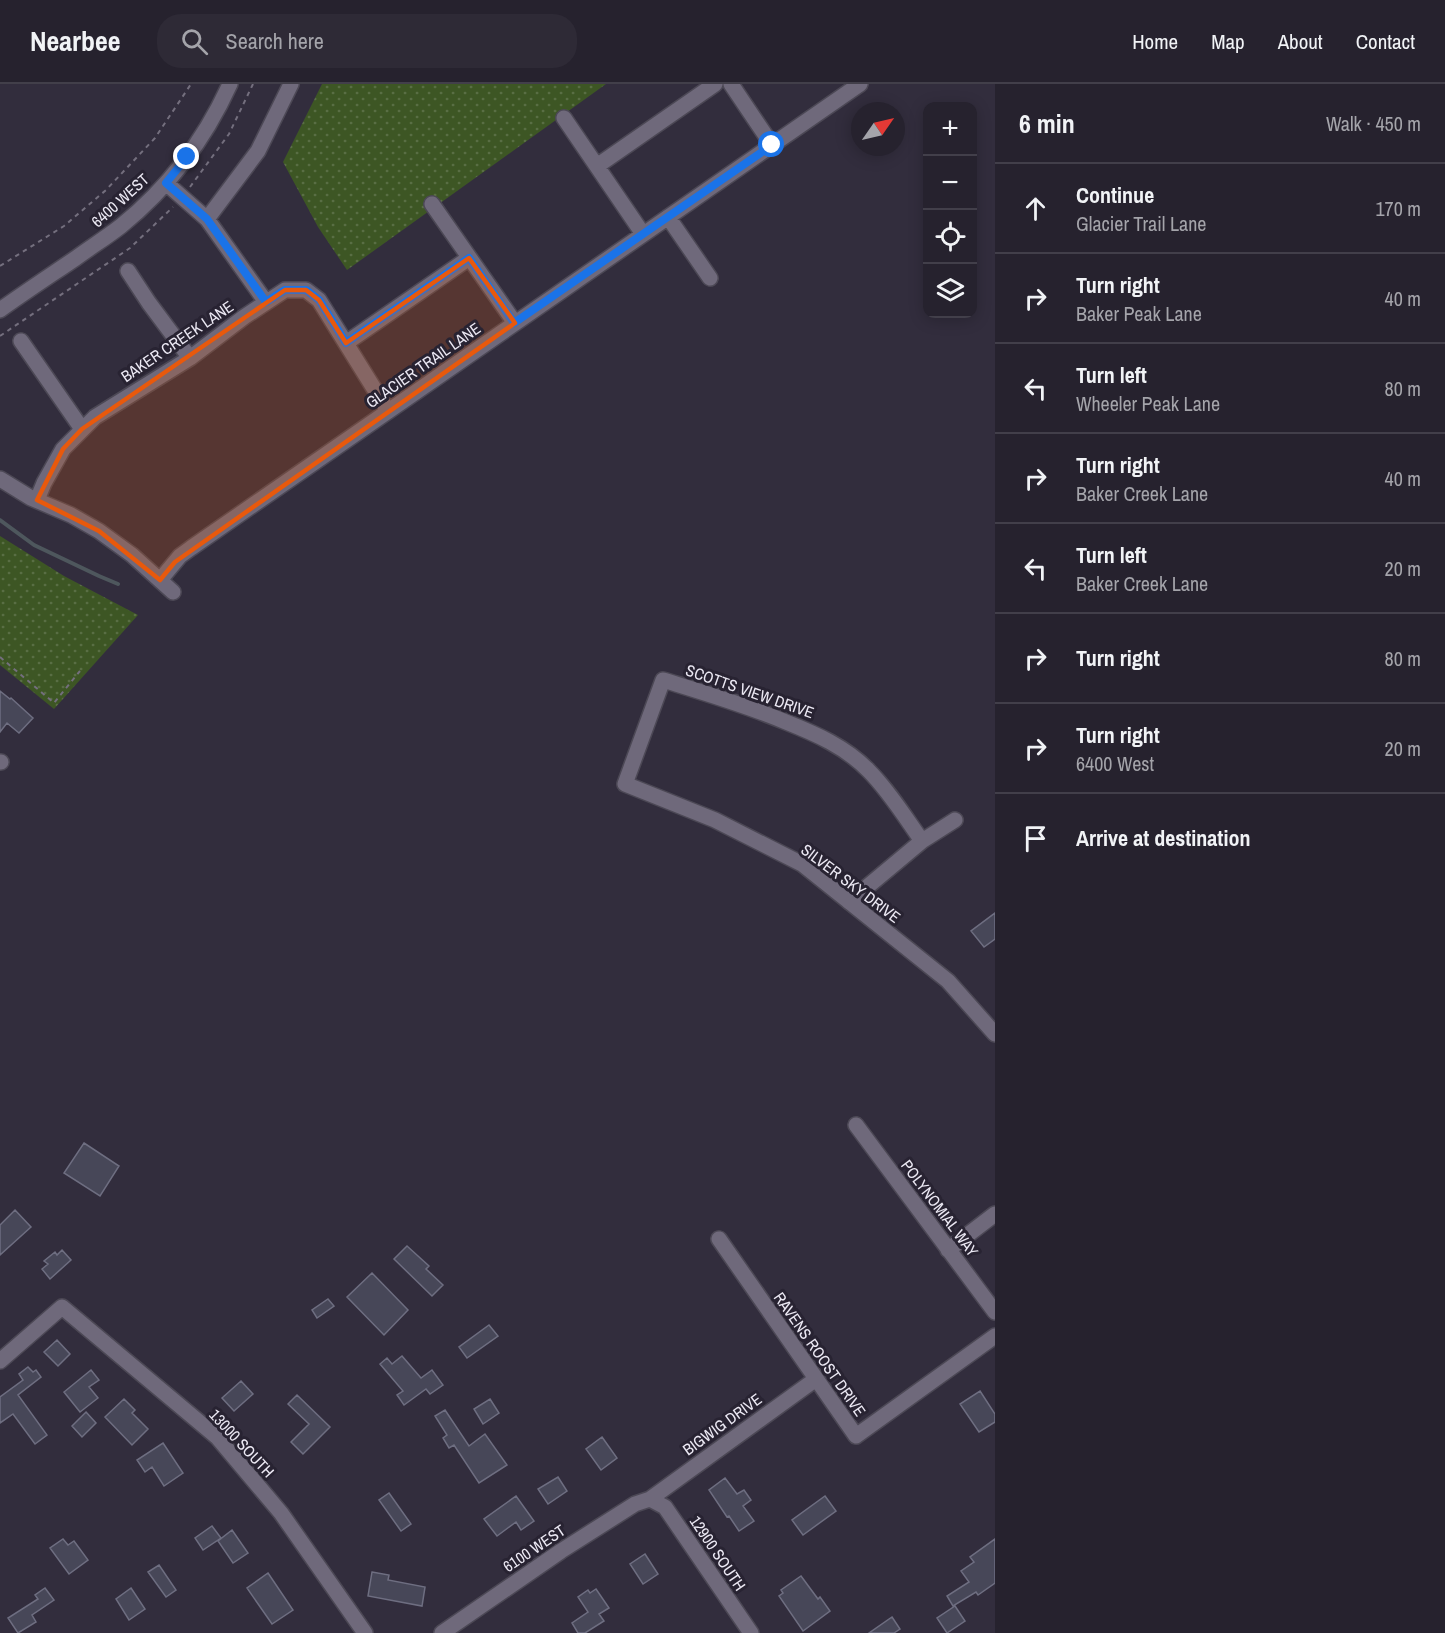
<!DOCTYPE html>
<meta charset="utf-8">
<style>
:root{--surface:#26222e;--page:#2e2a36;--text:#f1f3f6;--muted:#a4a4aa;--line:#423f4a}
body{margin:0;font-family:"Archivo Narrow",sans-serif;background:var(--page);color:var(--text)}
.controls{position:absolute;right:18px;top:18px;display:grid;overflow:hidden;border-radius:12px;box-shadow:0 3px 15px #0003}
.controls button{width:54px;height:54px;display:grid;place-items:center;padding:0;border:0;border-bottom:2px solid var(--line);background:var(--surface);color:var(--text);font:30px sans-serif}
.compass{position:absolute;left:851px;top:18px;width:54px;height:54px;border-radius:50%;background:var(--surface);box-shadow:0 3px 15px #0003;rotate:56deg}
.stop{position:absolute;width:18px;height:18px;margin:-14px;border:4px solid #1a73e8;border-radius:50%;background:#fff}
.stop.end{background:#1a73e8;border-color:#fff;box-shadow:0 2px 6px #0008}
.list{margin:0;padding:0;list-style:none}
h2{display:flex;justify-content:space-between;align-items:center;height:78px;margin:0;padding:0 24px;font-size:26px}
h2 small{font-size:20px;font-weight:400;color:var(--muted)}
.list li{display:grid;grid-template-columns:39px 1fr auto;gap:18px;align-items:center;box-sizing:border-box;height:90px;padding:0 24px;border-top:2px solid var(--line)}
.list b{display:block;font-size:22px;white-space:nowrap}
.list p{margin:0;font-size:20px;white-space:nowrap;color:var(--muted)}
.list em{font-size:20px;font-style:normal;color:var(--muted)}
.icon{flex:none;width:33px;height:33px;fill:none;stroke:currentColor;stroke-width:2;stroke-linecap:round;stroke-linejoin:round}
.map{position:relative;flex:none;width:995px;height:1549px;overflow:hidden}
header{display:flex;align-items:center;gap:36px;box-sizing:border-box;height:84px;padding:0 30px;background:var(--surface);border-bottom:2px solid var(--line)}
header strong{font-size:28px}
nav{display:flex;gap:33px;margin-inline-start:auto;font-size:21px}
.search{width:420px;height:54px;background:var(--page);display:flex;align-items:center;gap:15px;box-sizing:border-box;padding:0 21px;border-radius:24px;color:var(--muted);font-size:22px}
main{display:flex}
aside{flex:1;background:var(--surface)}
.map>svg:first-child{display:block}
</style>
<header>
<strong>Nearbee</strong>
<div class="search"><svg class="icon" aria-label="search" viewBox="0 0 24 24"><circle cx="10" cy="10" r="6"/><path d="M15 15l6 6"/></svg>Search here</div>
<nav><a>Home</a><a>Map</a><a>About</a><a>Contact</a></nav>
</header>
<main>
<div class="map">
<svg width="995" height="1549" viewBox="0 0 995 1549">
<defs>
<pattern id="park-dots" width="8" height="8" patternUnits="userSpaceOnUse" patternTransform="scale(1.5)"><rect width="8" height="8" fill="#3d5624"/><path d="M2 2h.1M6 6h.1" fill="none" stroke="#596e44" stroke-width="1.8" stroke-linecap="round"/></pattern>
</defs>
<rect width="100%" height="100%" fill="#322d3d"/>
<path fill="url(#park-dots)" d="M322 0H606L347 186 318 143 283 78Z
M0 452 64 492 138 531 54 625 0 581Z"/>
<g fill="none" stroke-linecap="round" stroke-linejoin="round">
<path stroke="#4e575d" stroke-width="4" d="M0 436 34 461 99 492 118 500"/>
</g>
<path fill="#474758" stroke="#6e6e81" stroke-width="1.5" d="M0 607 10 615 11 614 33 634 19 649 7 639 0 648Z
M995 829V855L984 863 971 847Z
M84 1059 119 1082 100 1112 64 1089Z
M15 1126 31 1143 0 1171V1141Z
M407 1162 429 1182 426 1185 443 1201 432 1212 394 1175Z
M62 1166 71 1176 50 1195 42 1185 48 1180 44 1177 55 1168 57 1171Z
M372 1189 408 1226 384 1251 347 1213Z
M328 1215 334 1222 317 1234 312 1226Z
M489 1241 498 1252 467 1274 459 1263Z
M57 1256 70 1270 58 1282 44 1268Z
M402 1272 421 1294 432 1286 443 1301 430 1310 426 1305 404 1321 397 1311 403 1307 380 1280 387 1274 392 1280Z
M28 1283 33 1288 36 1286 41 1293 18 1311 47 1351 35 1360 13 1330 0 1339V1313L23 1296 19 1290Z
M91 1286 99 1296 89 1303 98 1314 80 1328 64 1308Z
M241 1297 253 1310 234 1327 222 1314Z
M980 1307 995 1330V1338L979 1348 960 1320Z
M297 1311 330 1343 303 1370 291 1358 309 1340 288 1320Z
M124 1315 135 1326 132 1329 148 1345 132 1361 105 1333Z
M490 1315 499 1329 483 1340 474 1325Z
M445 1326 469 1362 485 1350 507 1381 479 1399 454 1361 449 1364 443 1354 447 1351 435 1332Z
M86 1328 96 1339 82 1353 72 1342Z
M602 1353 617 1374 601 1386 586 1365Z
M163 1359 183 1389 164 1402 152 1383 145 1388 137 1376Z
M558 1393 567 1407 548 1420 538 1405Z
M725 1394 737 1410 744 1406 751 1416 743 1422 754 1437 739 1447 729 1432 727 1433 709 1406Z
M389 1409 411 1440 401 1447 379 1416Z
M516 1412 534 1437 521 1446 516 1438 497 1452 484 1435Z
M825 1412 836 1427 803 1451 792 1436Z
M212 1442 221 1454 203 1466 195 1454Z
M232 1446 248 1469 233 1479 218 1457Z
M63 1455 68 1461 74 1457 88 1476 69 1490 50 1464Z
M995 1455V1499L978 1511 976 1508 953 1522 947 1512 969 1498 961 1487 974 1478 970 1473Z
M645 1470 658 1490 643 1500 630 1480Z
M159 1481 176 1506 166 1513 148 1488Z
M372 1488 389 1491 388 1496 425 1503 422 1522 368 1512Z
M268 1489 293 1526 272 1540 247 1504Z
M801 1492 818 1515 820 1513 830 1527 803 1547 779 1512 783 1509 781 1506Z
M45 1504 54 1516 32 1531 36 1538 18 1549 8 1534 38 1515 35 1511Z
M131 1504 145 1525 129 1536 116 1515Z
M596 1505 609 1524 599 1530 604 1537 585 1549H578L572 1539 588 1528 578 1513 588 1506 590 1509Z
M955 1522 965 1537 947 1549 937 1534Z
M892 1533 900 1545 894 1549H869Z"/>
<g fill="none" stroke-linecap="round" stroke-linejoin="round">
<defs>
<path id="minor" d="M731 0 772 61
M564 34 643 150
M597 82 715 0
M166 99 207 135 258 67 291 0
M432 120 515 239
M668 133 710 194
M207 135 266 218
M128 187 149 219 190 274
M0 226C25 208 51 191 76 174 91 163 107 153 121 142 168 104 205 55 230 0
M21 257 82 345
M346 259 469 174
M0 395 31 414 71 431 99 447 132 471 173 508
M37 416 44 399 63 365 95 333 190 274 244 233 285 206H306L319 216 388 327
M160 496 180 472 191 464 860 0
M0 678H1
M922 757C905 733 889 707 869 687 846 663 816 650 786 638 746 621 705 609 663 596L625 700 715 736 802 780 948 897 995 950
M849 818 922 757 955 736
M856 1041 995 1228
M719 1155 856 1352 995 1252
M948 1166 995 1130
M0 1277 62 1223 217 1353 281 1429 365 1549
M650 1415 665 1423 751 1549
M442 1549 561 1467 635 1420 650 1415 816 1295"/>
</defs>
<use href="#minor" stroke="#4c4855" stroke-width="18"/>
<path stroke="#746f7e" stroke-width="2" stroke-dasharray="4.5 4.5" stroke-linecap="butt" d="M190 103 229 50 253 0
M0 182 64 142 106 106 155 54 191 0
M0 252 130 164 173 123
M0 573 54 619 80 587"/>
<use href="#minor" stroke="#6f697b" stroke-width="15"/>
</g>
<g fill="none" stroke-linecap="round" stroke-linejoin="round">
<path stroke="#1a73e8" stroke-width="8" d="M187 73 166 99 207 135 266 218 285 206H306L319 216 346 259 469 174 514 239 772 61"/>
</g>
<path fill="#e8590c" fill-opacity="0.2" stroke="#e8590c" stroke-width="4.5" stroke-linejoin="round" d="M469 174 515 239 175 478 160 496 99 447 37 416 63 365 82 345 285 206H306L319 216 346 259Z"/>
<g text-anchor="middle" stroke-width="6" stroke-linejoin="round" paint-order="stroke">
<g font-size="16" fill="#ece9f4" stroke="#282332">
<text transform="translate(120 116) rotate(-42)" y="6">6400 WEST</text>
<text transform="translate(177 257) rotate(-34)" y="6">BAKER CREEK LANE</text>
<text transform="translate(423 281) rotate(-35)" y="6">GLACIER TRAIL LANE</text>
<text transform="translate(750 607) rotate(19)" y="6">SCOTTS VIEW DRIVE</text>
<text transform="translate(851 799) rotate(37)" y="6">SILVER SKY DRIVE</text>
<text transform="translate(940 1124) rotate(53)" y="6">POLYNOMIAL WAY</text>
<text transform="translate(820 1270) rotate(55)" y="6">RAVENS ROOST DRIVE</text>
<text transform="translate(722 1340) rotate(-36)" y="6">BIGWIG DRIVE</text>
<text transform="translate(242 1359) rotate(47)" y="6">13000 SOUTH</text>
<text transform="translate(534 1464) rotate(-34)" y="6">6100 WEST</text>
<text transform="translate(718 1469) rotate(56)" y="6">12900 SOUTH</text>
</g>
</g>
</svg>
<div class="controls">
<button>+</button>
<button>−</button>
<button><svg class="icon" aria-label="locate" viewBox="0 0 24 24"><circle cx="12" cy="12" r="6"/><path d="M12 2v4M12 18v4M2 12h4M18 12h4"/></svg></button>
<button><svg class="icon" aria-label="layers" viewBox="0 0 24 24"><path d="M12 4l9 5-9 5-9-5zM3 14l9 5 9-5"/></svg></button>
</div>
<svg class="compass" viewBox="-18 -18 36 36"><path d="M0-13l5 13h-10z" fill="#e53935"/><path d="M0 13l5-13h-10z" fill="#a4a4aa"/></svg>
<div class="stop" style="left:772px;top:61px"></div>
<div class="stop end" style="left:187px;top:73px"></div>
</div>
<aside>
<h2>6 min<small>Walk · 450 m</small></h2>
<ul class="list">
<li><svg class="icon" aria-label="ahead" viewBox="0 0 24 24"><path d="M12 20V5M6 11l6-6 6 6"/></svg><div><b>Continue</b><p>Glacier Trail Lane</p></div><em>170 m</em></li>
<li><svg class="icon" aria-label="right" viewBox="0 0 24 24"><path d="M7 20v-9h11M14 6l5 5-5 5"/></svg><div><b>Turn right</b><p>Baker Peak Lane</p></div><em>40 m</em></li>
<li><svg class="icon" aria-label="left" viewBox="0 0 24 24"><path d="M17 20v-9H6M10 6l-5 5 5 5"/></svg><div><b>Turn left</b><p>Wheeler Peak Lane</p></div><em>80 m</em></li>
<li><svg class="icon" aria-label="right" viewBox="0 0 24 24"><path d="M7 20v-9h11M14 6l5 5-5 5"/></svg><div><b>Turn right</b><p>Baker Creek Lane</p></div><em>40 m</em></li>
<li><svg class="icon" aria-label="left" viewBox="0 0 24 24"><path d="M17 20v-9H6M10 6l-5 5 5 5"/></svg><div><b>Turn left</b><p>Baker Creek Lane</p></div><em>20 m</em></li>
<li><svg class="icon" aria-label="right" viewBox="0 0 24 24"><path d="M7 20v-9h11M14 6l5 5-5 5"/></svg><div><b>Turn right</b></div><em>80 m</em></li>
<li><svg class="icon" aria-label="right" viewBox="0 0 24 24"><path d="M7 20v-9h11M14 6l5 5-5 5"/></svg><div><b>Turn right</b><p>6400 West</p></div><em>20 m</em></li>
<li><svg class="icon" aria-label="arrive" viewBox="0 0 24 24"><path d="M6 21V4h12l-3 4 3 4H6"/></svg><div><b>Arrive at destination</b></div></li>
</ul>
</aside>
</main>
